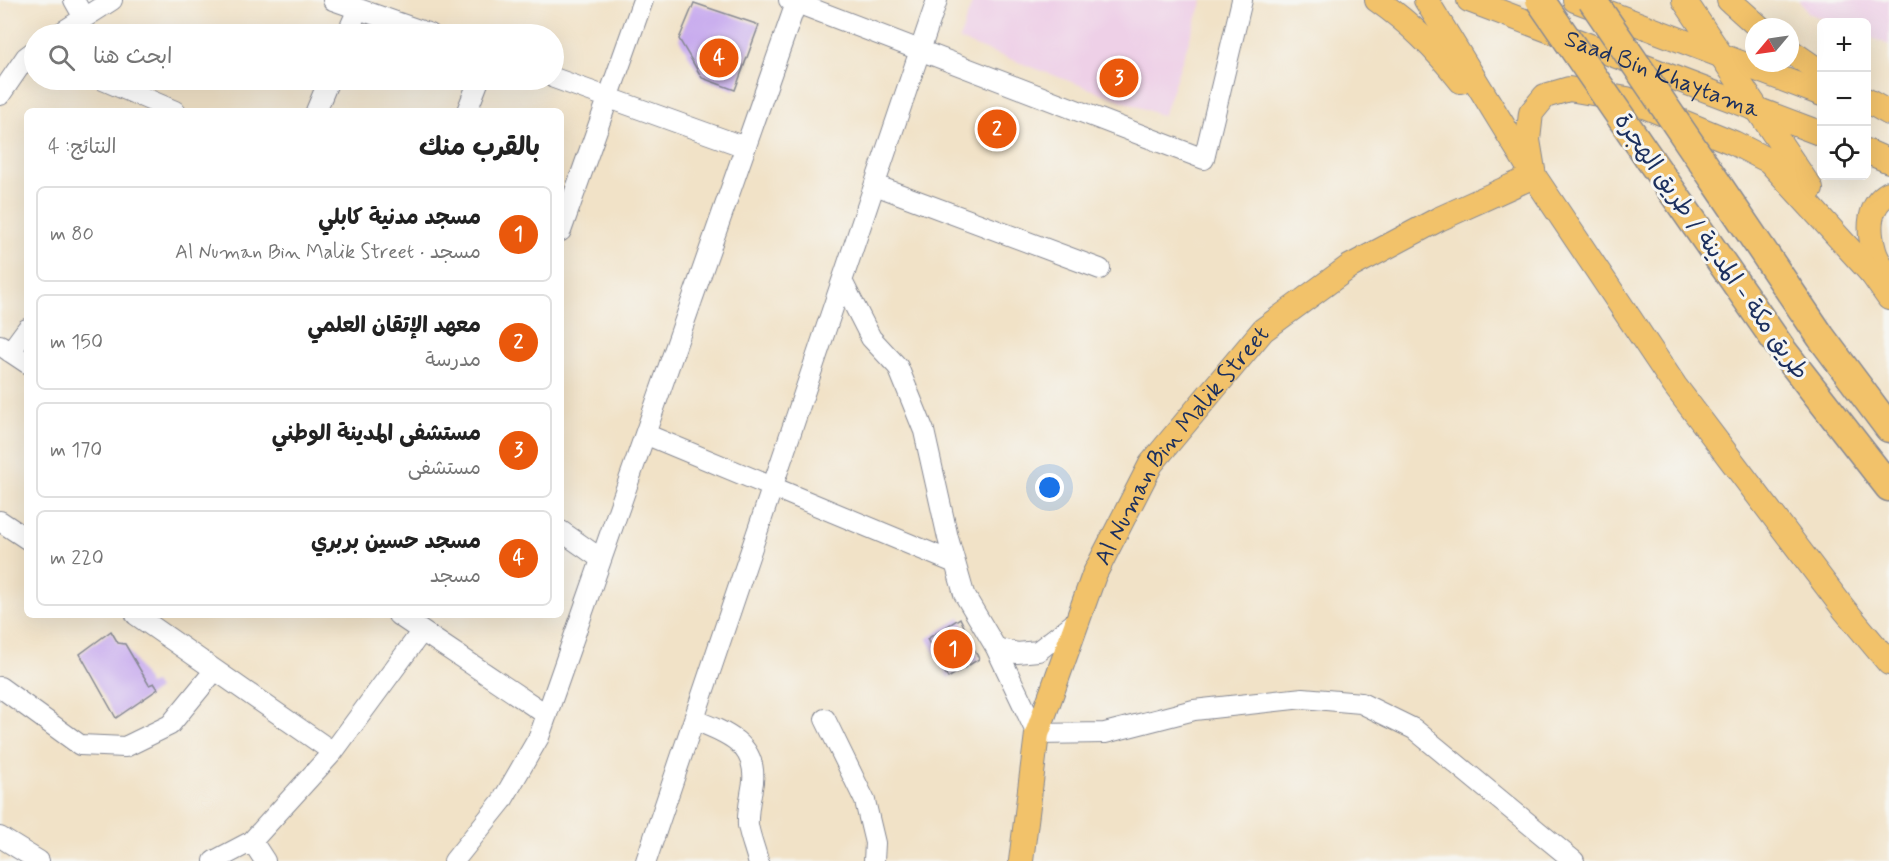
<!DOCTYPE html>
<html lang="ar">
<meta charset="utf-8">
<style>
:root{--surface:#fff;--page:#f6f6f6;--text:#222;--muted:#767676;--line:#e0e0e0;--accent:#ea580c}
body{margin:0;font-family:Mynerve,"Playpen Sans Arabic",sans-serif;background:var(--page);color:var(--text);direction:rtl}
.controls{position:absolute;right:18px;top:18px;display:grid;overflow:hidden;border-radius:9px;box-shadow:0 6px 24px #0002}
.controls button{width:54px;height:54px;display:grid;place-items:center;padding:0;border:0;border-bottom:2px solid var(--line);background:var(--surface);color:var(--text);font:30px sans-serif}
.compass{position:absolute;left:1745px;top:18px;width:54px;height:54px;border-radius:50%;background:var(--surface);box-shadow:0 6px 24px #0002;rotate:241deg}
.you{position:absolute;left:1050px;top:488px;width:21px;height:21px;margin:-15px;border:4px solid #fff;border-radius:50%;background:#1a73e8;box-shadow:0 0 0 9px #1a73e833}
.badge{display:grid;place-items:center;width:39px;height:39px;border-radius:50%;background:var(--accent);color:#fff;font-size:20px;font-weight:700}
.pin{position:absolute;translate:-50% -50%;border:3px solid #fff;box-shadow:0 2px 6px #0006}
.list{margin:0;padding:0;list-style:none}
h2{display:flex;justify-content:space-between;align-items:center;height:78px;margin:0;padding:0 24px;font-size:26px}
h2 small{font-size:20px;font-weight:400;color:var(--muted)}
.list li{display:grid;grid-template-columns:39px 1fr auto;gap:18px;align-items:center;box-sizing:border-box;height:96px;margin:0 12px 12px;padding:0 12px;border:2px solid var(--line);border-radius:9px}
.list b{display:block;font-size:22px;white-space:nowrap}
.list p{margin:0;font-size:20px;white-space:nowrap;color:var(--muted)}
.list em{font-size:20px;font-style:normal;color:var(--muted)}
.icon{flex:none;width:33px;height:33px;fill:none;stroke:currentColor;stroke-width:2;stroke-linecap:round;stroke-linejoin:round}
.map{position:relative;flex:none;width:1889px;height:861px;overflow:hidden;direction:ltr}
.search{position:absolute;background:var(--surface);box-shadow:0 6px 24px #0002;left:24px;top:24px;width:540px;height:66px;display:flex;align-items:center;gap:15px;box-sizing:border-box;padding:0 21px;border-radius:33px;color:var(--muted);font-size:22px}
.panel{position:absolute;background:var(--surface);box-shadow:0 6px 24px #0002;left:24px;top:108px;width:540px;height:510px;border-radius:9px;direction:rtl}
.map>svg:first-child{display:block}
</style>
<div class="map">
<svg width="1889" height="861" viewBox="0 0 1889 861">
<rect width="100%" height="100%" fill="#f6f6f2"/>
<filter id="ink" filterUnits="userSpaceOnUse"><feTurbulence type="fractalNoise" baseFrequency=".0167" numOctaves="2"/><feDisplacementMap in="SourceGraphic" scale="12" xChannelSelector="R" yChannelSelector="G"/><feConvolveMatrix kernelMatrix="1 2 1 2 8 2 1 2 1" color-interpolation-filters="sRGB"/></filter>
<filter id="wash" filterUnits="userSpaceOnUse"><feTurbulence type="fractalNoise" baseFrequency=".008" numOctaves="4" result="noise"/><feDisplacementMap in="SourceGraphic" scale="24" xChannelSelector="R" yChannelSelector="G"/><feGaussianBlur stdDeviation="1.35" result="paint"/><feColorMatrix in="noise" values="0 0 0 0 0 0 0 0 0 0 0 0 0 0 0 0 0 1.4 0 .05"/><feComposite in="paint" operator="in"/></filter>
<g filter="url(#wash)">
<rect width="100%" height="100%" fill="#f1e2c7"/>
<path fill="#eed0e7" d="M973 0H1203L1163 116 959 40Z
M1798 0H1889V45L1867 36 1866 22H1832L1810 14Z"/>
<g id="blocks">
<path fill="#c8abee" d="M694 3 759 25 735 90 702 78 679 39Z
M960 618 979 659 948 678 927 639Z
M111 631 118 643 125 644 149 685 154 683 158 689 116 718 80 654Z"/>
</g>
</g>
<g filter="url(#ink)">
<use href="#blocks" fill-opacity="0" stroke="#868892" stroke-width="1.5"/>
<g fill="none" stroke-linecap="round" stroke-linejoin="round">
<defs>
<path id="minor" d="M74 0 84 18
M333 0 430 34
M789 0 1204 159 1242 0
M59 34 112 0
M347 34 358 9
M554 78 745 147
M103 80 175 111
M0 95 26 57 34 51
M316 111 329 80
M467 111 479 80
M875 185 1100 269
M561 231 643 0
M842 281 871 338 898 367 924 431 948 538 964 594 996 648 1037 734 1105 733 1194 710 1303 698 1361 703 1414 729 1574 861
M0 345 27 363
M10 352 27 329
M645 434 955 563
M0 521 27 539
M561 531 601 559
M136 615 333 752
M398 615 547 715
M996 648 1017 653 1038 651 1078 620
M0 687 80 745 125 747 170 725 215 670
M825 719 865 801 875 843 874 861
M694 720C723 731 757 743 753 782 751 796 747 811 748 825 750 837 755 849 758 861
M0 837 39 861
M252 841 265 861
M214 861 252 841 333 752 422 631
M454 861 502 801 539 737 796 3
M646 861 937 0"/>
<g id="major">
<path d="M1377 0C1411 24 1435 48 1461 81"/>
<path d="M1426 0 1534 176 1675 386 1844 609 1889 663"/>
<path id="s1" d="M1469 0 1822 134"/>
<path d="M1575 0 1822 94"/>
<path d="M1684 0 1811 189"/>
<path d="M1729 0 1759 27"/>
<path d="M1790 51 1822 73"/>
<path d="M1866 100 1889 113"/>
<path d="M1866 151 1889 161"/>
<path d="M1863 261 1889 298"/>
<path d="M1888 276C1883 268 1876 259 1874 250 1868 229 1868 205 1889 193"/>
<path id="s2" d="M1021 861 1037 734 1094 575 1151 464 1263 330 1349 267 1439 219 1534 176 1528 140 1531 113 1545 96 1569 89 1627 99 1734 143 1769 161 1872 274"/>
</g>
<path id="highway" d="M1651 161 1783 351 1889 487
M1716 182 1821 337 1889 428"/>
</defs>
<use href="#minor" stroke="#868892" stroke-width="22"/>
<use href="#major" stroke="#868892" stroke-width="26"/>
<use href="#highway" stroke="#868892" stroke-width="31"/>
<use href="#minor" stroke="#fff" stroke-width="20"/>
<use href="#major" stroke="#f2c26a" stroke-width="24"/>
<use href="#highway" stroke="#f2c26a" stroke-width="28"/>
<defs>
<path id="highway-bridge" d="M1540 0 1651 161
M1592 0 1716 182"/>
</defs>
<use href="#highway-bridge" stroke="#868892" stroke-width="31" stroke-linecap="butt"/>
<use href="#highway-bridge" stroke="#f2c26a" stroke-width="28"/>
</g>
</g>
<g text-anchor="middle" stroke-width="6" stroke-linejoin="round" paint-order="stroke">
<g font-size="24" fill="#1b2f5e" stroke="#f6f6f2">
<text dy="8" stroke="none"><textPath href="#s1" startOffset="207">Saad Bin Khaytama</textPath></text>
<text transform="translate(1712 246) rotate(55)" y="8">طريق مكة - المدينة / طريق الهجرة</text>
<text dy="8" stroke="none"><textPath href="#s2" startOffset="454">Al Numan Bin Malik Street</textPath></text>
</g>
</g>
</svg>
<div class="controls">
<button>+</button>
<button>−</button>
<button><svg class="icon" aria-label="locate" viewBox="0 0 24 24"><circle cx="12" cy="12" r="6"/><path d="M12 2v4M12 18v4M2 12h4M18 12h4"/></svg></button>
</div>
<svg class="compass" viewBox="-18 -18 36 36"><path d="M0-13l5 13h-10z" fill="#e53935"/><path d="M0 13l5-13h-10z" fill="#767676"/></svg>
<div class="you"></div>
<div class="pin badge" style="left:953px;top:649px">1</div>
<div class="pin badge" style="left:997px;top:129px">2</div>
<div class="pin badge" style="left:1119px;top:78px">3</div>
<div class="pin badge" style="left:719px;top:58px">4</div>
<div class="search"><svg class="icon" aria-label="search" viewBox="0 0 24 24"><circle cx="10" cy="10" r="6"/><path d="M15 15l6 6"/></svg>ابحث هنا</div>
<section class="panel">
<h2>بالقرب منك<small>النتائج: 4</small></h2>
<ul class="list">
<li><span class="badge">1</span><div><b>مسجد مدنية كابلي</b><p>مسجد · Al Numan Bin Malik Street</p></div><em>80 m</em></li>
<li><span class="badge">2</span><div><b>معهد الإتقان العلمي</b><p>مدرسة</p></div><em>150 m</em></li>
<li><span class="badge">3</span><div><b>مستشفى المدينة الوطني</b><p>مستشفى</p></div><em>170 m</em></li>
<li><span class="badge">4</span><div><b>مسجد حسين بربري</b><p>مسجد</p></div><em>220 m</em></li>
</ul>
</section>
</div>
